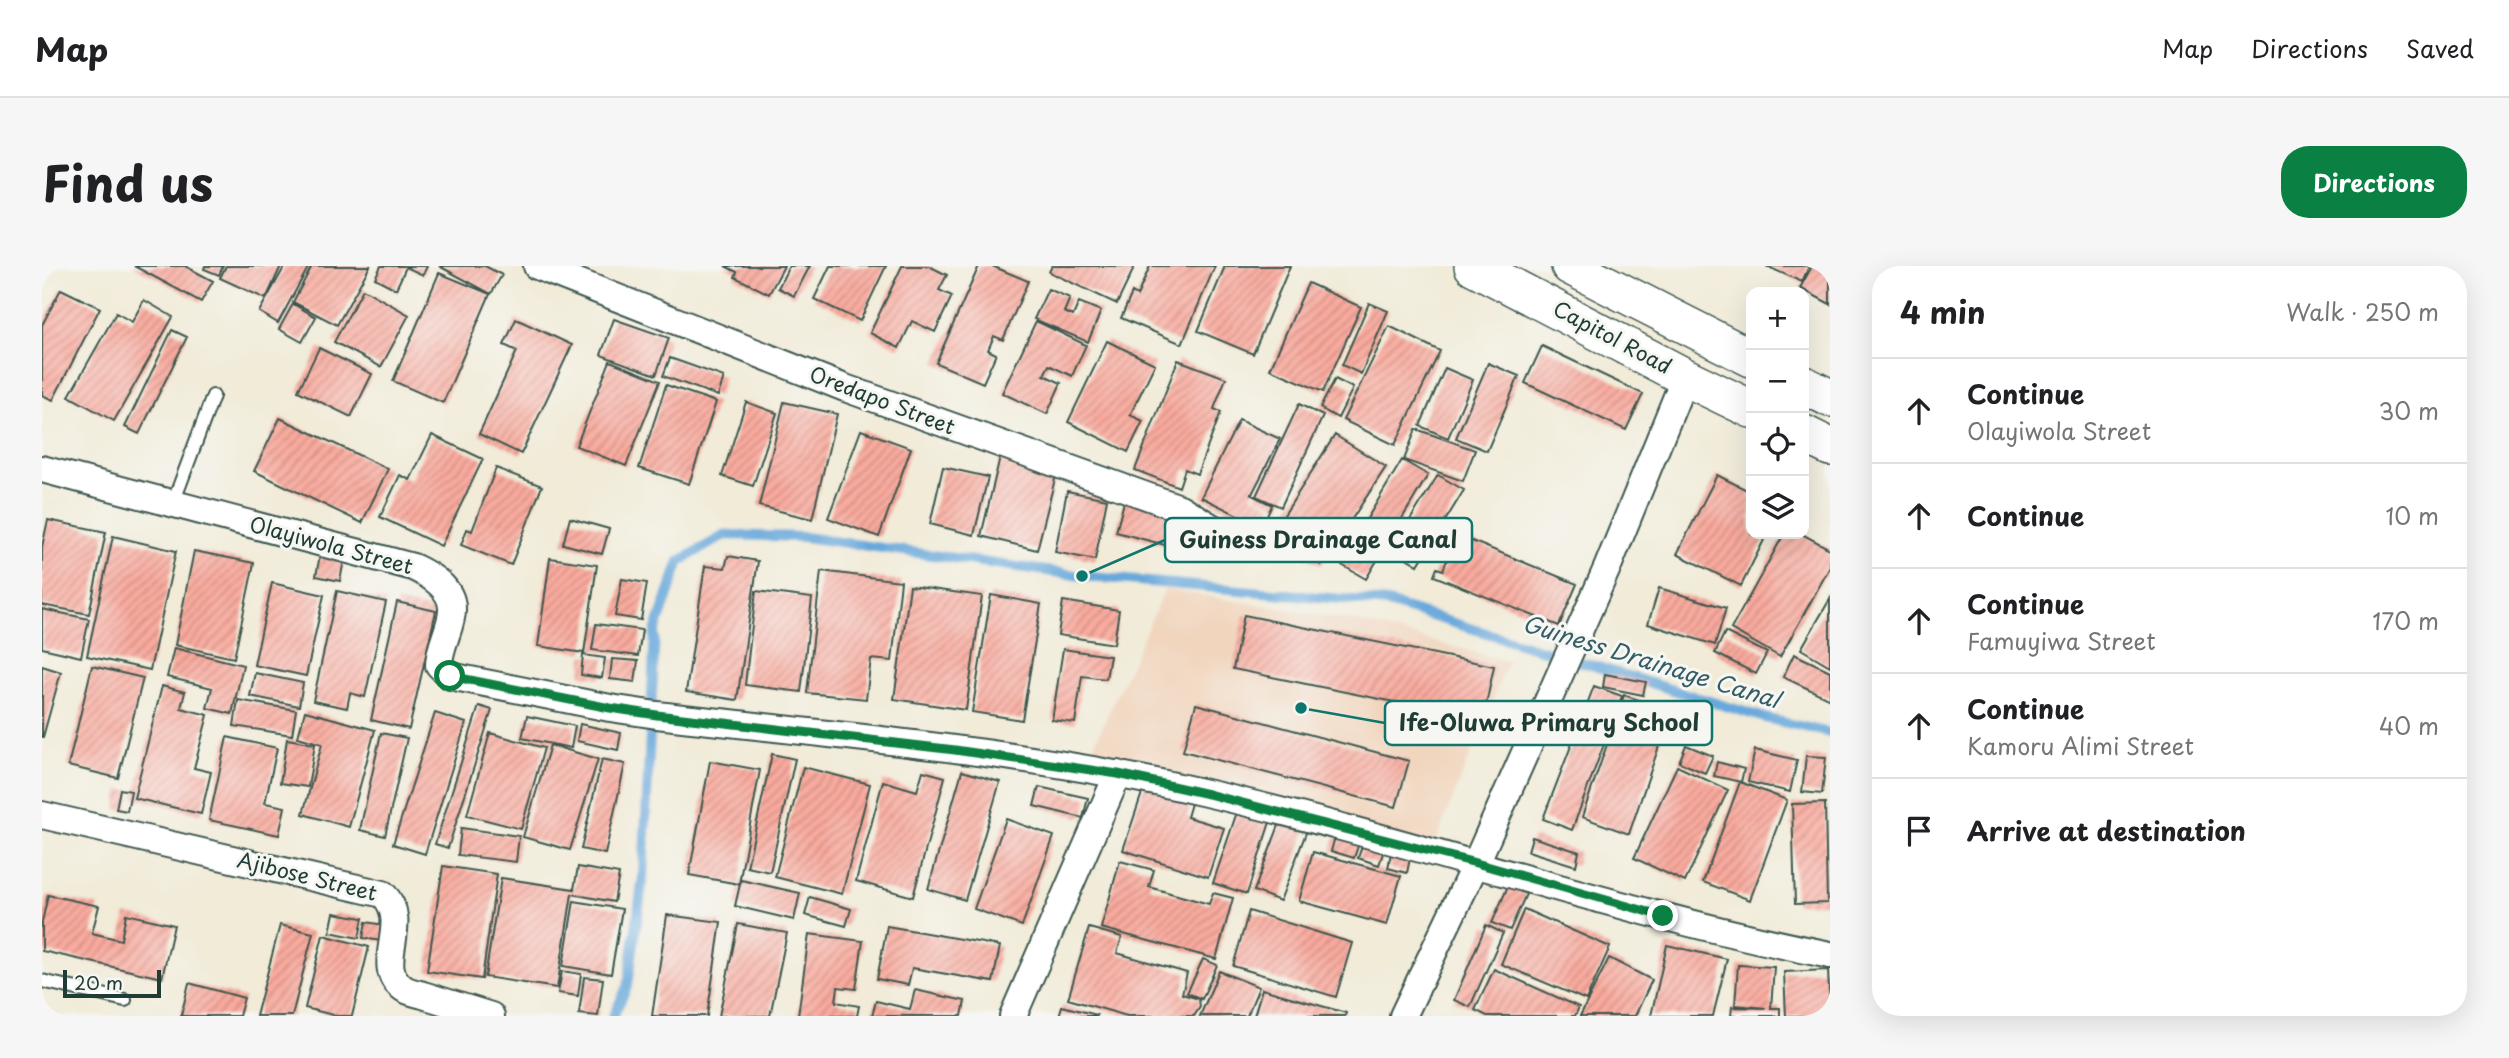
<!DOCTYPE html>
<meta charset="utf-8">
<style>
:root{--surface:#fff;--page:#f6f6f6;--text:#202124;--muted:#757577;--line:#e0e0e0;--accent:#0b8043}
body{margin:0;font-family:"Playpen Sans",sans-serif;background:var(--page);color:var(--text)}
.controls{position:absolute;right:21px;top:21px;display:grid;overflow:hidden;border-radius:14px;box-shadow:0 7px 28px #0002}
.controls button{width:63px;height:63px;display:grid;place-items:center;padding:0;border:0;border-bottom:2px solid var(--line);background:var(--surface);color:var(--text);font:35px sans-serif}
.scale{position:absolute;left:21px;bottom:18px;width:98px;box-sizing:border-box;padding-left:7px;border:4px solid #1f3d34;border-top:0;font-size:19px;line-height:24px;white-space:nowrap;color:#1f3d34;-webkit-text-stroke:5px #f6f6f2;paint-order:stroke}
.stop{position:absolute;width:21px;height:21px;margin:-16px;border:5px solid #0b8043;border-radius:50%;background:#fff}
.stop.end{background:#0b8043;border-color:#fff;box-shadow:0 2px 7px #0008}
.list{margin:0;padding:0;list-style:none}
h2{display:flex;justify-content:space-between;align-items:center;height:91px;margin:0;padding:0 28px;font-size:30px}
h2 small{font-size:23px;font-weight:400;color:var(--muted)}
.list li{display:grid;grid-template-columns:46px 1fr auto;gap:21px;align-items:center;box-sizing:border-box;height:105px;padding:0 28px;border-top:2px solid var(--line)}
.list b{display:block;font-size:26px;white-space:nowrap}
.list p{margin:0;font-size:23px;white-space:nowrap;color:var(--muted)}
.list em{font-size:23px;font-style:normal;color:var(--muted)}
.icon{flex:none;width:38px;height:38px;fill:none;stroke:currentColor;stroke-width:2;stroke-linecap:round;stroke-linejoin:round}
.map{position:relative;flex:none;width:1788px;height:750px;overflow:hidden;border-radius:28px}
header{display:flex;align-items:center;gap:42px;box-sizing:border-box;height:98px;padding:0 35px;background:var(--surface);border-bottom:2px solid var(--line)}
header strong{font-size:33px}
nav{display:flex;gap:38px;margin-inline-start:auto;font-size:24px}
.intro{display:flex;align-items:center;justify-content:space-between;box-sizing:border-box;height:168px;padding:0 42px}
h1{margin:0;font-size:49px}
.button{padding:18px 32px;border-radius:28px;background:var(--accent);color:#fff;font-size:24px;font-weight:700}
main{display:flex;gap:42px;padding:0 42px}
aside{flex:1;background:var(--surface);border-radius:28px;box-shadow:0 7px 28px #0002}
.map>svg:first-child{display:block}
</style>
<header>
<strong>Map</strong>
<nav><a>Map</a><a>Directions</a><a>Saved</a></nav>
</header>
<div class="intro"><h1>Find us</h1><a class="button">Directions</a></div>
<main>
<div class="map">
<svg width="1788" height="750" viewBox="0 0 1788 750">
<defs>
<pattern id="building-hatch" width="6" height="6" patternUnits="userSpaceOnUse" patternTransform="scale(1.75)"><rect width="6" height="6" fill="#faaa9e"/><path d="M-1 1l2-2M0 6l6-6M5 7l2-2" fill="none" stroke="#ca8c82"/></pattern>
</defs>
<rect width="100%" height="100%" fill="#f6f6f2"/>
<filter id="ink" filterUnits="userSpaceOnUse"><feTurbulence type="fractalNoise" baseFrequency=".0143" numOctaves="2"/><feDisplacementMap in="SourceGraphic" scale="14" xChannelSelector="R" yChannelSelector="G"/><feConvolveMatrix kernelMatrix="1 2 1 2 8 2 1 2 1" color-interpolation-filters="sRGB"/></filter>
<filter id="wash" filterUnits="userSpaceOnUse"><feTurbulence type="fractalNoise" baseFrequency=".00686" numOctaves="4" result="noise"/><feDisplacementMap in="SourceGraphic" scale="28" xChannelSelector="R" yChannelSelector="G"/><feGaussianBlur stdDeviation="1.57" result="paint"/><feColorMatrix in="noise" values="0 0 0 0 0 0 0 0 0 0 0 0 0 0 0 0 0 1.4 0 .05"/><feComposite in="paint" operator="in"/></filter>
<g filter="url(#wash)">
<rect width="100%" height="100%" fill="#f1ebd8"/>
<path fill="#f1d5bd" d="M1123 323 1313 355 1466 395 1391 582 1048 488Z"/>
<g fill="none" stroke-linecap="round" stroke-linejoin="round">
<path stroke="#68a8db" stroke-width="10" d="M571 750 586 719 601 612 613 366 638 295 683 269 762 271 1040 310 1346 337 1723 452 1788 467"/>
</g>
<g id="blocks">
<path fill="url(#building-hatch)" d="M92 0H143L171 15 159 36Z
M163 0H181L177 9 162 3Z
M184 0H239L224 33 178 12Z
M243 0H267L236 57 217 46Z
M270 0H328L295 59 251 36Z
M339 0H385L381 9 364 1 354 23 333 12Z
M397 0H443L460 9 449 28Z
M683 0H742L727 28 693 11 695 6Z
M747 0H768L752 30 736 22Z
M788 0H844L818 55 772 33Z
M860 0H887L905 9 897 24 910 30 893 66 870 55 857 82 828 67Z
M937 0H950L986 15 961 74 952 70 946 84 954 88 941 117 894 97Z
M1010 0H1093L1075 38 1007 6Z
M1108 0H1173L1140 78 1079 52 1090 27 1095 30Z
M1183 0H1248L1211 88 1156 65Z
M1724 0H1767L1760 16Z
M1770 0H1788V38L1758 22Z
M397 7 448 28 401 137 351 115Z
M1266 17 1319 41 1281 126 1228 103Z
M19 23 58 42 11 134 0 129V59Z
M321 23 367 49 339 101 292 76Z
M1006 23 1028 32 1022 46 1031 50 1037 36 1059 45 1046 76 992 53Z
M102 34 131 51 72 155 27 130 74 47 90 56Z
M1327 37 1346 45 1319 108 1300 99Z
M251 38 274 51 260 76 237 63Z
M474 53 530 79 479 188 437 168 475 85 462 79Z
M572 53 627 72 614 109 559 89Z
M994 55 1044 79 1030 110 1007 99 1002 109 1019 117 1005 148 960 127Z
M1347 60 1398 85 1353 179 1301 154Z
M130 64 145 71 97 168 83 161Z
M1065 75 1113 98 1088 149 1101 155 1086 186 1026 156Z
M1500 80 1601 128 1584 164 1483 117Z
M277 82 330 108 309 151 256 125Z
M628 92 682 111 676 130 621 110Z
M1136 94 1184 112 1172 143 1179 146 1155 208 1143 203 1137 221 1093 204Z
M568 95 618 115 584 200 534 180Z
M1446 97 1477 110 1445 185 1414 172Z
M1403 102 1431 114 1406 172 1378 160Z
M1293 113 1311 122 1296 152 1278 142Z
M624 119 674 136 647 218 597 202Z
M704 136 735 147 711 220 680 210Z
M742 136 795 148 770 253 717 240Z
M1257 138 1281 150 1239 241 1214 230Z
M238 152 346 203 320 257 212 205Z
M1197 154 1238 173 1210 228H1208L1230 239 1220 261 1159 231Z
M1374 163 1433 184 1421 215 1362 194Z
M819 164 869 182 837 271 786 252Z
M390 169 441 193 399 280 338 251 358 209 368 214Z
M1293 169 1344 201 1287 288 1237 257Z
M958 191 1015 205 995 284 939 270Z
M1360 194 1386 209 1324 313 1298 298Z
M901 201 946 211 932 269 888 258Z
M454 202 500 220 469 299 419 279 425 263 430 265Z
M1396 209 1422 224 1376 299 1350 283Z
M1675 209 1709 226V268H1725L1699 320 1635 288Z
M1025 225 1065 233 1053 294 1013 286Z
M1083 232 1137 246 1127 280 1074 266Z
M528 252 567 263 560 288 521 278Z
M6 254 64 266 47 348 0 339V281Z
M1247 267 1285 289 1279 299 1241 277Z
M1742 268H1760L1788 283V301L1738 391 1689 363Z
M1415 269 1535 318 1517 360 1392 310 1395 302 1401 304Z
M71 270 134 285 108 404 45 390Z
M152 285 212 297 192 392 133 379Z
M278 289 302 294 298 315 274 310Z
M686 290 716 295 695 434 644 426 663 300 683 302Z
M508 292 555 299 542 387 496 380Z
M779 305 859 315 850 395 829 393 824 433 765 427Z
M580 313 605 317 599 354 573 350Z
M230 317 282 329 264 410 212 399Z
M868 320 940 330 924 444 852 433Z
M1617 322 1684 342 1673 379 1606 358Z
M295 325 344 336 323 431 308 427 305 442 271 435Z
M714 325 770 332 759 426 703 419Z
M949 329 999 338 980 454 930 446Z
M1788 333V400L1759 383Z
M1021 335 1077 344 1072 378 1016 369Z
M355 336 394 345 367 463 329 454Z
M0 343 47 353 39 391 0 382Z
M1202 349 1452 400 1441 454 1191 403Z
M554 358 600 364 596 390 550 384Z
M1683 366 1725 387 1714 408 1673 387Z
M132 382 201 399 190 448 165 442 170 422 125 411Z
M1021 383 1068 390 1064 413 1040 410 1033 457 1010 454Z
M1752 388 1788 405V433L1741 411Z
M541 389 563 392 560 412 539 409Z
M570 393 596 395 593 416 568 413Z
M0 400 19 406 1 471H0Z
M50 400 101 412 76 512 26 500Z
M213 407 261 417 257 440 208 430Z
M1563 408 1604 416 1601 429 1561 421Z
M120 420 143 426 139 442 166 449 152 502 169 506 159 548 92 532Z
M1552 420 1580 430 1530 564 1501 553Z
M1582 429 1629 445 1587 568 1540 551Z
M196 434 254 444 250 469 192 460Z
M1154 438 1367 495 1354 541 1141 485Z
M437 440 450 444 406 582 393 578Z
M263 445 333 464 307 561 261 548 280 478 256 471Z
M393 447 424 457 383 588 351 578Z
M485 450 533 460 529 482 480 472Z
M538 458 579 467 576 484 535 475Z
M339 467 365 472 343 570 318 564Z
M448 467 502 482 479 563 425 549Z
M185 471 235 482 223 537 243 541 237 569 167 554Z
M245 473 273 478 266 521 238 517Z
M508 479 556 493 528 584 481 571Z
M1644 479 1671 490 1663 507 1637 496Z
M1713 484 1755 494 1748 526 1706 516Z
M730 488 753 493 728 606 705 601Z
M1764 490 1784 491 1780 528 1760 526Z
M560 493 583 498 563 588 539 583Z
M668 495 718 504 697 618 647 609Z
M1675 496 1702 503 1699 516 1672 510Z
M1635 500 1686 524 1643 616 1592 592Z
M761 501 828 518 800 628 733 611Z
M881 505 903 511 871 631 814 615 841 515 875 525Z
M920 505 958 516 923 634 886 623Z
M1698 516 1745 534 1708 634 1661 616Z
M1103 518 1150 534 1145 551 1182 562 1166 611 1081 584Z
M997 521 1046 532 1041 552 992 540Z
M78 523 89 525 85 545 74 543Z
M1783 537 1785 637 1753 638 1750 538Z
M1195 546 1228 556 1205 628 1171 617Z
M964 553 1012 570 980 660 932 643Z
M1239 554 1265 564 1238 635 1212 625Z
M419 562 477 570 474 596 416 589Z
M1293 571 1317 577 1312 592 1289 585Z
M1490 571 1537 586 1534 600 1486 585Z
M1321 577 1342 584 1337 599 1316 592Z
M1271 586 1359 610 1345 659 1257 635Z
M1349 587 1368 592 1365 607 1346 602Z
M1078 595 1112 604 1107 621 1167 638 1171 627 1191 632 1174 693 1059 662Z
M401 600 455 608 440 713 385 705Z
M536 601 577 608 572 636 530 628 515 722 443 711 459 612 532 623Z
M699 614 758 627 752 654 693 640Z
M1466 620 1484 628 1468 664 1450 657Z
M6 629 57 640 50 667 79 674 84 648 132 659 120 712 0 685V656Z
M768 631 809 643 804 660 763 649Z
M532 635 580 643 569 708 521 700Z
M1482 643 1568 681 1544 734 1459 698Z
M1207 645 1310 677 1294 731 1191 700Z
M292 647 321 652 317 672 288 666Z
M625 649 679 656 665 750H610Z
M324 656 348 660 345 676 321 672Z
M696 658 745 667 728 750H677Z
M238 659 271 667 250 750H214Z
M1444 659 1461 667 1428 741 1412 734Z
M845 660 958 680 951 716 870 702 866 719 835 713Z
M1047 662 1080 671 1075 687 1145 707 1140 728 1157 733 1158 741 1152 750H1085L1026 733Z
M767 668 821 675 814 723 796 721 794 736 817 740 815 750H756Z
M281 669 327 681 310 750H295L263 742Z
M1625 679 1685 693 1671 750H1609Z
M1567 692 1610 714 1593 750H1538Z
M1161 693 1175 699 1160 733 1145 727Z
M1696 699 1732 701 1729 742H1738V750H1689L1690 741 1724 742 1693 739Z
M1452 703 1537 741 1533 750H1445L1433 744Z
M1786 704 1788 750H1744L1742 706Z
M520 705 539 708 536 730 516 727Z
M1177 705 1217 721 1205 750H1158Z
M542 711 561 713 556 750 537 748Z
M147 717 202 732 197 750H139Z
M1220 723 1304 747 1303 750H1212Z
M873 724 923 735 920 750H830L834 735 868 743Z
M1020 740 1055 749V750H1017Z"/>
</g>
</g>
<g filter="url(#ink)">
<use href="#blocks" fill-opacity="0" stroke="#3e574d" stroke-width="2"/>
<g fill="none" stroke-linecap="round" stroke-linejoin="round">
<defs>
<path id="lane" d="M131 237 171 130
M0 715 83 734"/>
<path id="street" d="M495 0 803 122 1138 242 1184 270
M0 203 371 301C388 309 411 322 410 344 410 361 397 380 397 399L408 410 568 442 615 449C798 470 984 485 1164 527 1373 575 1577 647 1788 689
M0 549 341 628C371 658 329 699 361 722 366 726 375 727 381 729 404 736 426 743 449 750
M971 750 1076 508
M1361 750 1434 597 1566 300 1643 111"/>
<path id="secondary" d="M1431 0 1643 111 1709 143
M1528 0 1709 92
M1762 119 1788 132
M1762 168 1788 181"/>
</defs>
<use href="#lane" stroke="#3e574d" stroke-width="16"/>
<use href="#street" stroke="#3e574d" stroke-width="30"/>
<use href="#secondary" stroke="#3e574d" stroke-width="40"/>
<use href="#lane" stroke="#fff" stroke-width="12"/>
<use href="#street" stroke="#fff" stroke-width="26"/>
<use href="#secondary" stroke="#fff" stroke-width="37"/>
</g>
</g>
<g fill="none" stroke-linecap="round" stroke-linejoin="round" filter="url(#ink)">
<path stroke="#0b8043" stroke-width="9" d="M408 410 568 442 615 449 913 484 1076 508 1166 528 1434 597 1621 650"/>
</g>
<g text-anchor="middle" stroke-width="6" stroke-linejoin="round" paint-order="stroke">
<g font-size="21" fill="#1f3d34" stroke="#f6f6f2">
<text transform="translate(1570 72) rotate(28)" y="7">Capitol Road</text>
<text transform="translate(840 135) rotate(21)" y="7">Oredapo Street</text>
<text transform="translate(289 280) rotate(15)" y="7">Olayiwola Street</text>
<text transform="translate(265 611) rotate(14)" y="7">Ajibose Street</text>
</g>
<g font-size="23" font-style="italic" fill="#355d66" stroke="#f6f6f2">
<text transform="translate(1609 396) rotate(17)" y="8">Guiness Drainage Canal</text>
</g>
</g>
<path fill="none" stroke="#0f766e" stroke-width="2.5" d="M1040 310L1123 274M1259 442L1343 457"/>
<g fill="#0f766e" stroke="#f6f6f2" stroke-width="2.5">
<circle cx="1040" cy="310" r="7"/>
<circle cx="1259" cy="442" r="7"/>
</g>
<g fill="#f6f6f2" stroke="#0f766e" stroke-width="2.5">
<rect x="1123" y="252" width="307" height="44" rx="7"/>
<rect x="1343" y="435" width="327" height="44" rx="7"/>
</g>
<g font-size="23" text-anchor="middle" font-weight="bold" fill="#1f3d34">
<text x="1276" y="282">Guiness Drainage Canal</text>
<text x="1507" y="465">Ife-Oluwa Primary School</text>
</g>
</svg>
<div class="controls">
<button>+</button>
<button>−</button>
<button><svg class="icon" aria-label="locate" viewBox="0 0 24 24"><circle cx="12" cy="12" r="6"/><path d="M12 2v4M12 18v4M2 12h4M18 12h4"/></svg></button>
<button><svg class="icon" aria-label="layers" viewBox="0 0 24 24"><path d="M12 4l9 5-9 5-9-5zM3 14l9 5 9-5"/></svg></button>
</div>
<div class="scale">20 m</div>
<div class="stop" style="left:408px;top:410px"></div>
<div class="stop end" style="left:1621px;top:650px"></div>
</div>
<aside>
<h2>4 min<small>Walk · 250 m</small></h2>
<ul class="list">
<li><svg class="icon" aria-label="ahead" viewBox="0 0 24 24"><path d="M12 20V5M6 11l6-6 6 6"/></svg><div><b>Continue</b><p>Olayiwola Street</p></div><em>30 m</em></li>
<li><svg class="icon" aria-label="ahead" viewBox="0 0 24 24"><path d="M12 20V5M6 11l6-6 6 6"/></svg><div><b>Continue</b></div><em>10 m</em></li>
<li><svg class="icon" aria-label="ahead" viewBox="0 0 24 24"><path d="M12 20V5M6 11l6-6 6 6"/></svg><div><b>Continue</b><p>Famuyiwa Street</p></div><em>170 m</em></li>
<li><svg class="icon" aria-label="ahead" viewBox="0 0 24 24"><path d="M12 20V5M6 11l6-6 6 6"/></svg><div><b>Continue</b><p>Kamoru Alimi Street</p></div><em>40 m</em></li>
<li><svg class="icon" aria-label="arrive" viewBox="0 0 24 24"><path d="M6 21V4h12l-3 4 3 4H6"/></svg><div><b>Arrive at destination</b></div></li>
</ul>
</aside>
</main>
